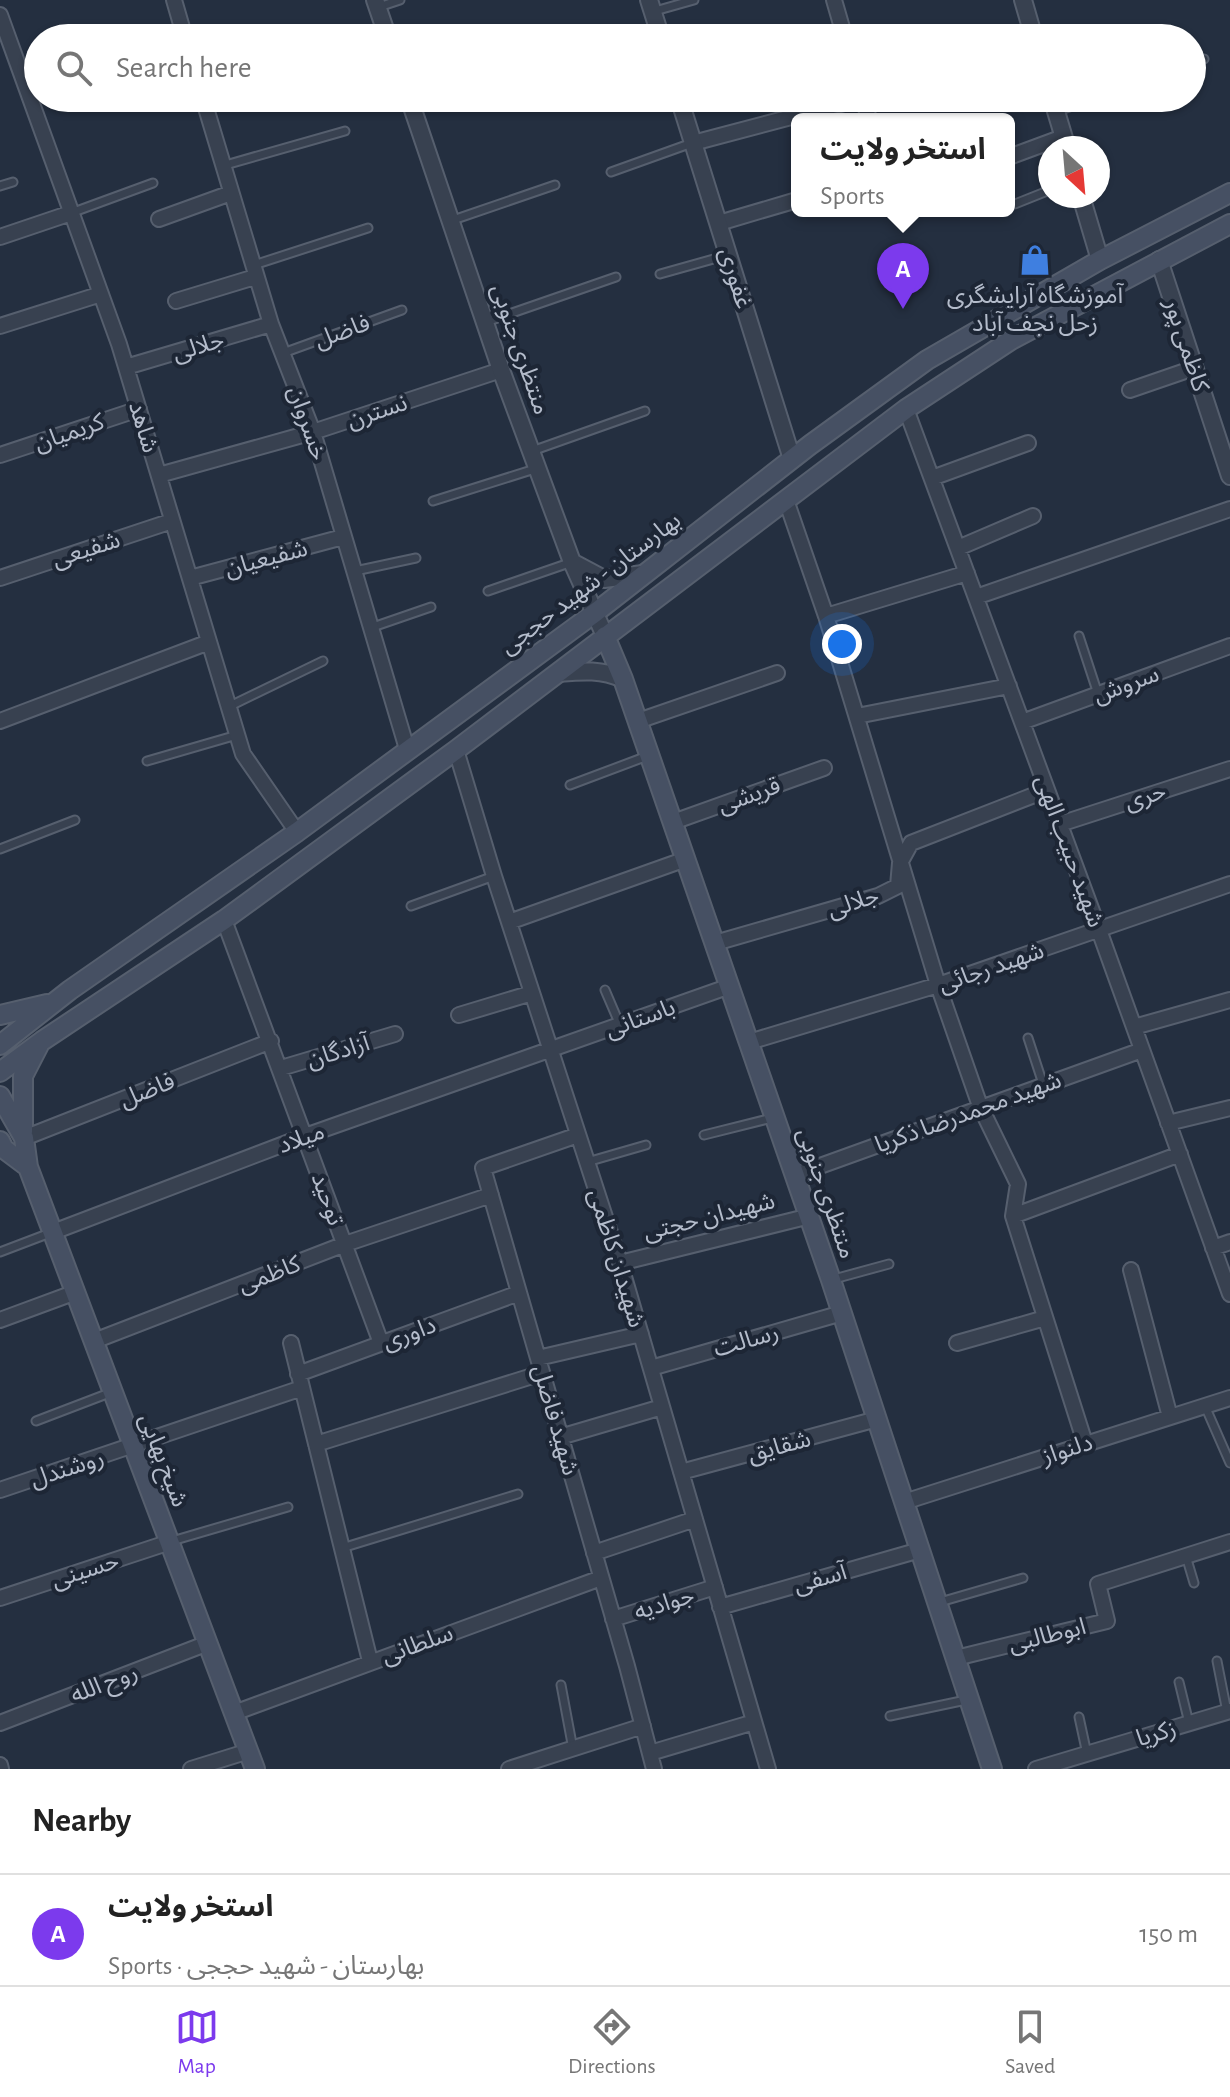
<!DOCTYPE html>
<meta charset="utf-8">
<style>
:root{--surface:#fff;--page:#f6f6f6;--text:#222;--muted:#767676;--line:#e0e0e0;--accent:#7c3aed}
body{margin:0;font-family:"Alegreya Sans","Noto Sans Arabic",sans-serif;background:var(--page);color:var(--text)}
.compass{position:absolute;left:1038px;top:136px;width:72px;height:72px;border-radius:50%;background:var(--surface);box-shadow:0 2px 6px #0004;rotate:154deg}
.you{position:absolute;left:842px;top:644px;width:28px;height:28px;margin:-20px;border:6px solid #fff;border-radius:50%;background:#1a73e8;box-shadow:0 0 0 12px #1a73e833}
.badge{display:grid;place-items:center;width:52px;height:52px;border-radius:50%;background:var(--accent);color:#fff;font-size:26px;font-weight:700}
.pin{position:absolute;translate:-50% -66px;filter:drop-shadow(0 2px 4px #0008)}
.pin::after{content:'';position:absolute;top:42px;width:28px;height:24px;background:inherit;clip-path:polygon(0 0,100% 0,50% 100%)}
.popup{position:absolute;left:791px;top:113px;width:224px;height:104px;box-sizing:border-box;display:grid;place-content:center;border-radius:12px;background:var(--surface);filter:drop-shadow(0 2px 6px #0005);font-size:26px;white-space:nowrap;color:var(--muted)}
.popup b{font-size:30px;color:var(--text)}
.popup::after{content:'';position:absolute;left:50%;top:100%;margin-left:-16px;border:16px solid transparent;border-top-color:var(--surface)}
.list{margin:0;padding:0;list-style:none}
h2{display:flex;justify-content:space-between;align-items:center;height:104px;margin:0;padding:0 32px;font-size:34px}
h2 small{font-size:26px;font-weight:400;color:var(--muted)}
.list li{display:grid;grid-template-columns:52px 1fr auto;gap:24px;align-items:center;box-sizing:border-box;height:112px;padding:0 32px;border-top:2px solid var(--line)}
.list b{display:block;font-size:30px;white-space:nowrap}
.list p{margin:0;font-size:26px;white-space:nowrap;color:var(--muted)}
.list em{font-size:26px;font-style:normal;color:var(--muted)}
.icon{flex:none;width:44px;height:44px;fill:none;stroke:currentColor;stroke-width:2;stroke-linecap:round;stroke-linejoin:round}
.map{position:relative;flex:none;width:1230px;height:1769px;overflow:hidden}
.search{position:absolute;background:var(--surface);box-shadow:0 2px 6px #0004;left:24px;right:24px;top:24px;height:88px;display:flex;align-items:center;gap:20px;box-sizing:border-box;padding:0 28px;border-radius:44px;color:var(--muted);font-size:30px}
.sheet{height:216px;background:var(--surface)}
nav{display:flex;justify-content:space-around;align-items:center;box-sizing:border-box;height:112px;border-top:2px solid var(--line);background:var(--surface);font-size:22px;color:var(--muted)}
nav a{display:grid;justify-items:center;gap:4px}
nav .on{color:var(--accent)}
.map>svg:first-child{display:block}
</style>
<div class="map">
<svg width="1230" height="1769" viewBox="0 0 1230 1769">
<rect width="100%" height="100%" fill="#242f40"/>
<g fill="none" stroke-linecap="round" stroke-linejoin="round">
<defs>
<path id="service" d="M379 7 400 0
M655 11 694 0
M293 38 307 34
M1192 63 1204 59
M1058 111 1094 98
M222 166 345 131
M611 172 692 143
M0 186 13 182
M1015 204 1050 190
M71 213 153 183
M453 220 555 185
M254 265 368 228
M660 274 728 255
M486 322 616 277
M283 353 402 310
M532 451 645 411
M433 501 538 468
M355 571 416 558
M488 591 572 562
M370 628 431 607
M1079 636 1098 694
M228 707 323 661
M147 761 237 735
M570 785 650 755
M0 849 75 820
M411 906 494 876
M605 990 620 1025
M1028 1038 1043 1084
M704 1135 772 1118
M587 1162 646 1145
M0 1252 50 1233
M834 1279 889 1264
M1205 1406 1230 1463
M36 1421 112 1392
M172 1541 288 1507
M342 1548 518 1494
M1186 1556 1194 1583
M940 1602 1023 1578
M1217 1661 1227 1712
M1179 1682 1189 1723
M561 1685 573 1749
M890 1716 966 1700
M1079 1717 1087 1754"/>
<path id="minor" d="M174 0 185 38
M834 0 845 38
M0 15 119 344 243 754 297 832
M203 98 271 324 313 432 407 749
M863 98 869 119
M693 143 863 98
M1009 157 1063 137
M159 219 231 193
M719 223 797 200
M0 237 71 213
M176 301 255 277
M0 326 101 294
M126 367 271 324
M1130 390 1194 368
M906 409 1099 930 1230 1294
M0 455 139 409
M159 475 313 432 501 370
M932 478 1028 443
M786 500 826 616 938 985 980 1106 1018 1184 1013 1216 1085 1443
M958 548 1033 516
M0 578 172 521
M190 578 343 537
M976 597 1230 509
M826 616 967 573
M857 716 1009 686
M0 721 209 642
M638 721 777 673
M1022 722 1230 646
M456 750 494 876 620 1263 768 1769
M673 822 824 768
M1060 824 1230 769
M224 920 381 1343
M509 922 686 859
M715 943 878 896 898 886 900 863 911 843 1047 790
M459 1015 532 993
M1134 1027 1230 1000
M749 1042 938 985 1230 884
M281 1068 395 1034
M1168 1123 1230 1108
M578 1135 483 1168 627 1666 654 1769
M24 1138 271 1041
M795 1175 1142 1050
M1013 1216 1180 1154
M53 1232 305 1136 730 986
M1213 1248 1230 1242
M620 1263 810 1216
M1131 1270 1170 1417
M0 1320 76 1292
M94 1341 345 1244 491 1195
M291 1343 370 1661
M957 1343 1045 1318
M538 1358 641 1334
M651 1368 842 1313
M298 1374 519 1293
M560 1437 662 1407
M316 1444 542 1373
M681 1472 877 1419
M0 1490 302 1388
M904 1502 1230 1398
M594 1553 695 1519
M0 1598 170 1542
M720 1607 920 1550
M613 1619 715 1587
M956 1658 1107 1621 1098 1584 1230 1542
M234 1713 601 1578
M0 1723 208 1643
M650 1753 754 1722
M0 1765 1 1769
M191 1769 249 1751
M509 1769 643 1726
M1036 1769 1230 1711"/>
<path id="tertiary" d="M375 0 388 38
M649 0 661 38
M1023 0 1034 38
M409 98 501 370 572 562 605 636
M679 98 792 459
M1052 98 1067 148
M1081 196 1100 260
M1159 260 1230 476
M572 562 604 579 643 574
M558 673C582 671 601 669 623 679"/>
<path id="secondary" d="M605 636 623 679 831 1280 992 1769
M0 1015 47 1004
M0 1045 70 990 297 832 596 612 810 445 927 360 1100 260 1230 193
M0 1072 42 1041 224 920 456 750 906 409 1011 340 1230 224
M0 1096 24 1138 28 1167 255 1769
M23 1132V1076L39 1045
M0 1141 4 1149 28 1167"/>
</defs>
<use href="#service" stroke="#565f6e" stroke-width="11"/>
<use href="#minor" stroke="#565f6e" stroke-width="18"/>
<use href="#tertiary" stroke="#565f6e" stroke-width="20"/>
<use href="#secondary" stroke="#565f6e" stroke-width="22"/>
<use href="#service" stroke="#384150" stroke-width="7"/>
<use href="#minor" stroke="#384150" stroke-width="14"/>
<use href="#tertiary" stroke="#384150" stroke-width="16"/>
<use href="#secondary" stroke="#465063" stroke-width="18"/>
</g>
<defs>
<symbol id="shop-bare" viewBox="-9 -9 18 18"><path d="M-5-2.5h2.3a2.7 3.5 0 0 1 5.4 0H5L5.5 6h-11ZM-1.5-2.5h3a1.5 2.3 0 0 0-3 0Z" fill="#3f7fe0" stroke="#1d2635" stroke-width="2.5" paint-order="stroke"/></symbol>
</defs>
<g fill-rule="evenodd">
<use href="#shop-bare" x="1013" y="238" width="44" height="44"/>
</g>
<g text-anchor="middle" stroke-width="8" stroke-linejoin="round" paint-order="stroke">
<g font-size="24" fill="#b4bccb" stroke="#1d2635">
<text transform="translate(736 278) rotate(73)" y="8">غفوری</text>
<text transform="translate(342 331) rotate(-20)" y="8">فاضل</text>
<text transform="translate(1187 345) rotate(72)" y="8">کاظمی پور</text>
<text transform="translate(198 346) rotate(-17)" y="8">جلالی</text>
<text transform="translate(521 349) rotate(71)" y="8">منتظری جنوبی</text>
<text transform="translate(377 411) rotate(-18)" y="8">نسترن</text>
<text transform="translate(308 423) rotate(71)" y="8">خسروان</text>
<text transform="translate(144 427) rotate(73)" y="8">شاهد</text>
<text transform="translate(69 432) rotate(-19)" y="8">کریمیان</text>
<text transform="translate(86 549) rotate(-18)" y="8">شفیعی</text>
<text transform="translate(266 558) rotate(-15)" y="8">شفیعیان</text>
<text transform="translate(590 583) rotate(-37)" y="8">بهارستان - شهید حججی</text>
<text transform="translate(1126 684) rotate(-20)" y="8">سروش</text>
<text transform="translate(749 795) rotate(-20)" y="8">قریشی</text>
<text transform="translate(1145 796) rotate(-18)" y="8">حری</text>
<text transform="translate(1070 851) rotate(70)" y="8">شهید حبیب الهی</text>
<text transform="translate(853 902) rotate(-18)" y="8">جلالی</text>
<text transform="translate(991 967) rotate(-19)" y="8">شهید رجائی</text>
<text transform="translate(640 1018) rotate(-20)" y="8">باستانی</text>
<text transform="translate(338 1051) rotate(-17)" y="8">آزادگان</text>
<text transform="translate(147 1090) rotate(-22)" y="8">فاضل</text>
<text transform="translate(968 1112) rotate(-20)" y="8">شهید محمدرضا ذکریا</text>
<text transform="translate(301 1138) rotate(-20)" y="8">میلاد</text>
<text transform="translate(827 1193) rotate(71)" y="8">منتظری جنوبی</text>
<text transform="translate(328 1199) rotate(70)" y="8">توحید</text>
<text transform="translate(709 1216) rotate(-14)" y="8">شهیدان حجتی</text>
<text transform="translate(617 1258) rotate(73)" y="8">شهیدان کاظمی</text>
<text transform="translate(269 1274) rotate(-21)" y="8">کاظمی</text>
<text transform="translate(409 1333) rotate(-20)" y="8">داوری</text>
<text transform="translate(746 1340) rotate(-16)" y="8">رسالت</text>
<text transform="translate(556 1420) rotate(74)" y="8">شهید فاضل</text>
<text transform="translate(779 1446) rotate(-15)" y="8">شقایق</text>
<text transform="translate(1067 1449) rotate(-18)" y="8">دلنواز</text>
<text transform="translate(164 1460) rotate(69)" y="8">شیخ بهایی</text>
<text transform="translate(67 1468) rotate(-18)" y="8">روشندل</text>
<text transform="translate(85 1570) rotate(-18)" y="8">حسینی</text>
<text transform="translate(820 1578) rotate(-16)" y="8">آسفی</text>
<text transform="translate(664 1603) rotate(-17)" y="8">جوادیه</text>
<text transform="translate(1047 1635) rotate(-14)" y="8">ابوطالبی</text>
<text transform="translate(417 1644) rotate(-20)" y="8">سلطانی</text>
<text transform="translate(104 1683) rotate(-21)" y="8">روح الله</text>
<text transform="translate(1156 1733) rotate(-17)" y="8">زکریا</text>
</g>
<g font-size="24" fill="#b4bccb" stroke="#1d2635">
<text x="1035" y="303">آموزشگاه آرایشگری<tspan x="1035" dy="28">زحل نجف آباد</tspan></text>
</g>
</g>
</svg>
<svg class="compass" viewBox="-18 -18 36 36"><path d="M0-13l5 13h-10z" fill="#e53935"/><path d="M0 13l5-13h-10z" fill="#767676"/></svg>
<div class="you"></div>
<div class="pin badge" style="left:903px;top:309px">A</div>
<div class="popup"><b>استخر ولایت</b>Sports</div>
<div class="search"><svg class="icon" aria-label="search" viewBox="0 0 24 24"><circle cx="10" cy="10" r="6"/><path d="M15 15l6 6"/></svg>Search here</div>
</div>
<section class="sheet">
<h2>Nearby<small></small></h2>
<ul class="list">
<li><span class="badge">A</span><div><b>استخر ولایت</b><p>Sports · بهارستان - شهید حججی</p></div><em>150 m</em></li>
</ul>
</section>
<nav>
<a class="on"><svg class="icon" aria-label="map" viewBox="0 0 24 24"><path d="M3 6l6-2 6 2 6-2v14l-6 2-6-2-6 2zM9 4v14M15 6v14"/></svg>Map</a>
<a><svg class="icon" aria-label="directions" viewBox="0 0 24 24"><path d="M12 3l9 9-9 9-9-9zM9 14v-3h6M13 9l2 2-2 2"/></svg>Directions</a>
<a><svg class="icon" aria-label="saved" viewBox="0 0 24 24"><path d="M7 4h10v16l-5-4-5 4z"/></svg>Saved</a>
</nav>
